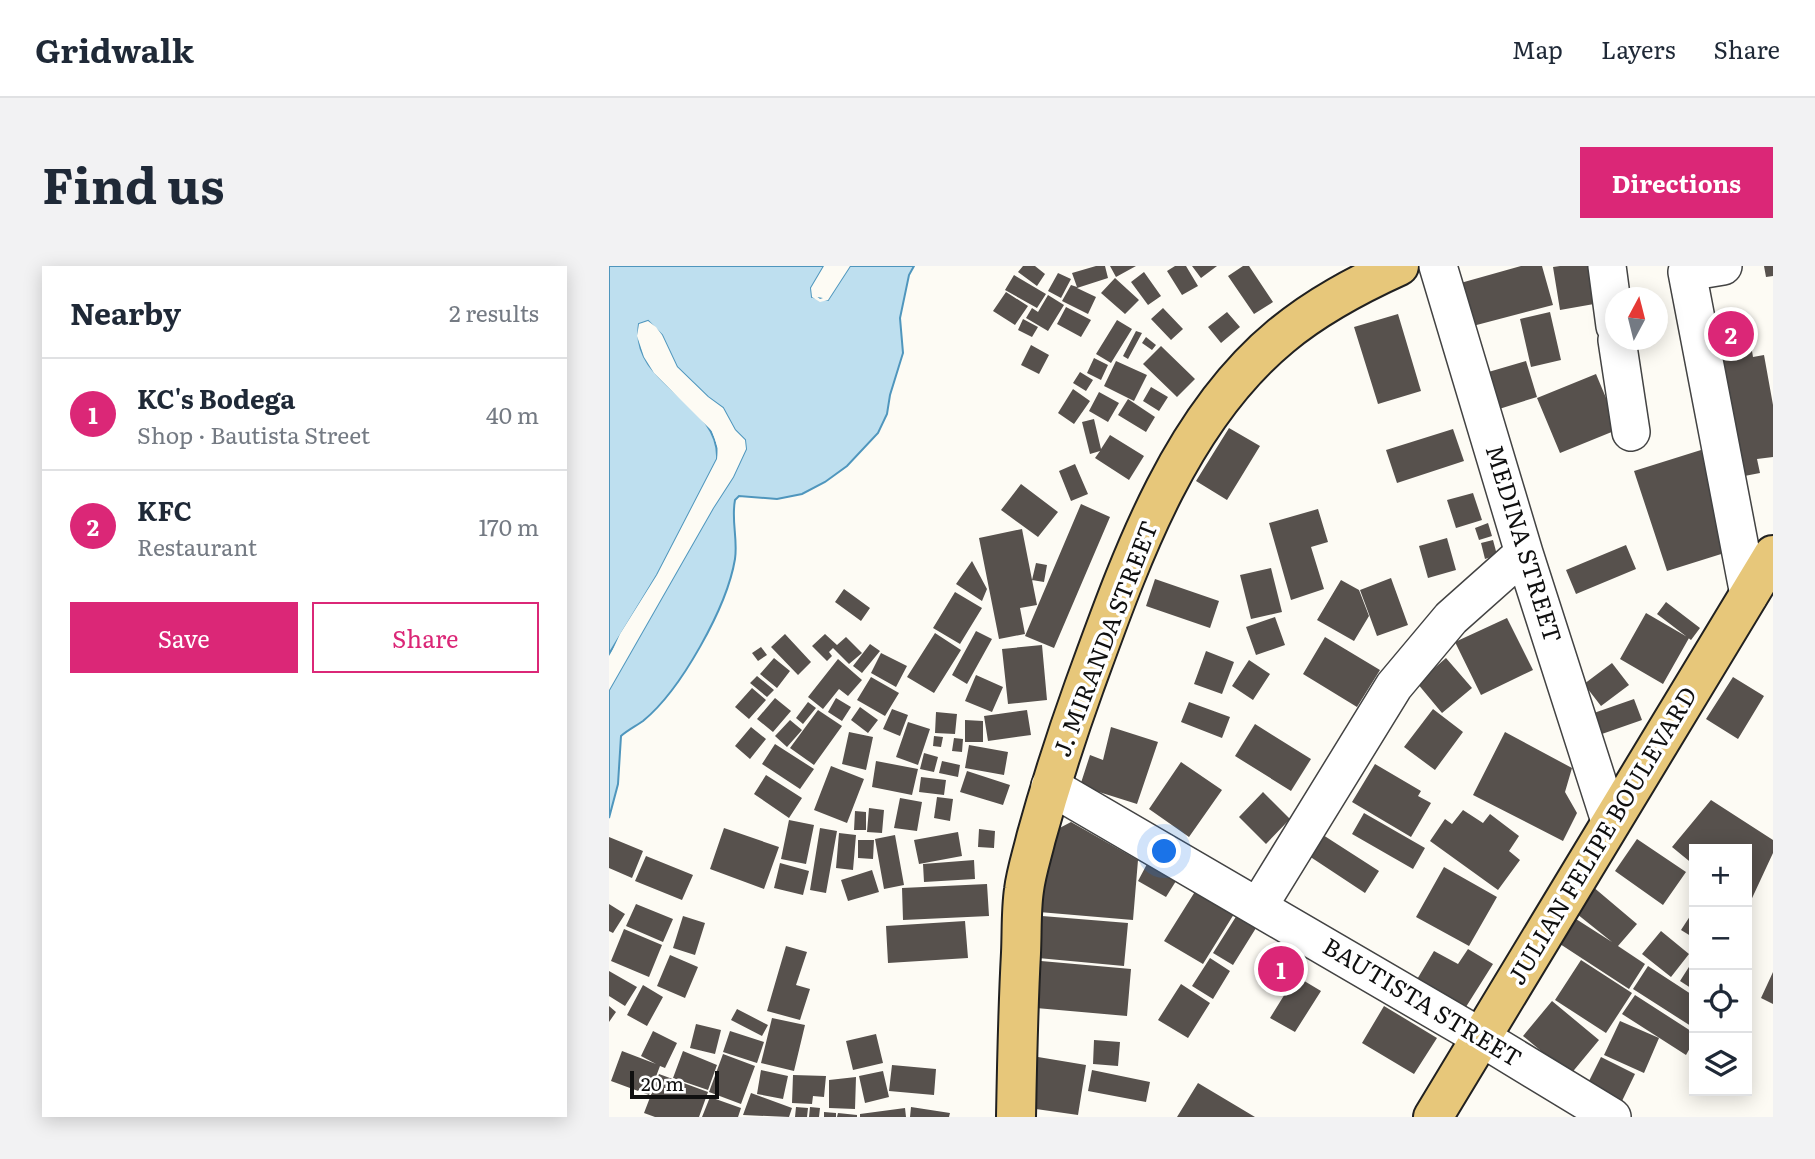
<!DOCTYPE html>
<meta charset="utf-8">
<style>
:root{--surface:#fff;--page:#f2f2f3;--text:#1f2937;--muted:#747a83;--line:#e0e1e3;--accent:#db2777}
body{margin:0;font-family:Literata,serif;background:var(--page);color:var(--text)}
.controls{position:absolute;right:21px;bottom:21px;display:grid;overflow:hidden;border-radius:0px;box-shadow:0 4px 18px #0003}
.controls button{width:63px;height:63px;display:grid;place-items:center;padding:0;border:0;border-bottom:2px solid var(--line);background:var(--surface);color:var(--text);font:35px sans-serif}
.compass{position:absolute;left:996px;top:21px;width:63px;height:63px;border-radius:50%;background:var(--surface);box-shadow:0 4px 18px #0003;rotate:7deg}
.scale{position:absolute;left:21px;bottom:18px;width:89px;box-sizing:border-box;padding-left:7px;border:4px solid #101010;border-top:0;font-size:19px;line-height:24px;white-space:nowrap;color:#101010;-webkit-text-stroke:5px #fff;paint-order:stroke}
.you{position:absolute;left:556px;top:586px;width:24px;height:24px;margin:-18px;border:5px solid #fff;border-radius:50%;background:#1a73e8;box-shadow:0 0 0 10px #1a73e833}
.badge{display:grid;place-items:center;width:46px;height:46px;border-radius:50%;background:var(--accent);color:#fff;font-size:23px;font-weight:700}
.pin{position:absolute;translate:-50% -50%;border:4px solid #fff;box-shadow:0 2px 7px #0006}
.list{margin:0;padding:0;list-style:none}
h2{display:flex;justify-content:space-between;align-items:center;height:91px;margin:0;padding:0 28px;font-size:30px}
h2 small{font-size:23px;font-weight:400;color:var(--muted)}
.list li{display:grid;grid-template-columns:46px 1fr auto;gap:21px;align-items:center;box-sizing:border-box;height:112px;padding:0 28px;border-top:2px solid var(--line)}
.list b{display:block;font-size:26px;white-space:nowrap}
.list p{margin:0;font-size:23px;white-space:nowrap;color:var(--muted)}
.list em{font-size:23px;font-style:normal;color:var(--muted)}
.actions{display:flex;gap:14px;padding:21px 28px}
.actions a{flex:1;padding:16px 0;border:2px solid var(--accent);border-radius:0px;text-align:center;font-size:24px;color:var(--accent)}
.actions .main{background:var(--accent);color:#fff}
.icon{flex:none;width:38px;height:38px;fill:none;stroke:currentColor;stroke-width:2;stroke-linecap:round;stroke-linejoin:round}
.map{position:relative;flex:none;width:1164px;height:851px;overflow:hidden;border-radius:0px}
header{display:flex;align-items:center;gap:42px;box-sizing:border-box;height:98px;padding:0 35px;background:var(--surface);border-bottom:2px solid var(--line)}
header strong{font-size:33px}
nav{display:flex;gap:38px;margin-inline-start:auto;font-size:24px}
.intro{display:flex;align-items:center;justify-content:space-between;box-sizing:border-box;height:168px;padding:0 42px}
h1{margin:0;font-size:49px}
.button{padding:18px 32px;border-radius:0px;background:var(--accent);color:#fff;font-size:24px;font-weight:700}
main{display:flex;gap:42px;padding:0 42px}
aside{flex:1;background:var(--surface);border-radius:0px;box-shadow:0 4px 18px #0003}
.map>svg:first-child{display:block}
</style>
<header>
<strong>Gridwalk</strong>
<nav><a>Map</a><a>Layers</a><a>Share</a></nav>
</header>
<div class="intro"><h1>Find us</h1><a class="button">Directions</a></div>
<main>
<aside>
<h2>Nearby<small>2 results</small></h2>
<ul class="list">
<li><span class="badge">1</span><div><b>KC's Bodega</b><p>Shop · Bautista Street</p></div><em>40 m</em></li>
<li><span class="badge">2</span><div><b>KFC</b><p>Restaurant</p></div><em>170 m</em></li>
</ul>
<div class="actions"><a class="main">Save</a><a>Share</a></div>
</aside>
<div class="map">
<svg width="1164" height="851" viewBox="0 0 1164 851">
<rect width="100%" height="100%" fill="#fdfbf4"/>
<path fill="#bedfef" stroke="#4f96bd" stroke-width="2" d="M0 0H215L202 22 203 31 219 34 241 0H305L300 9 291 52 294 87 281 129 278 148 269 167 238 200 216 216 193 228 168 233 130 230 126 234C122 254 129 273 126 293 118 341 72 424 34 455 27 460 19 464 12 470L9 518 0 552V424L104 242 124 211 137 183 136 174 126 164 114 142 99 131 68 101 53 69 39 55 30 58C20 119 111 135 108 193L48 309 0 388Z"/>
<path fill="#fdfbf4" d="M215 0H219L206 23V29L211 33 217 31 237 0H241L219 34 211 36 203 31 202 22Z
M39 55 47 61 53 69 68 101 99 131 114 142 126 164 136 174 137 183 124 211 104 242 0 424V416L101 240 121 210 134 182 133 175 123 166 112 144 96 134 65 103 44 63 38 59 33 60 31 70 41 95 106 163 112 181V193L107 206 51 310 0 392 11 368 48 309 108 193 109 182 103 165 45 107 35 91 28 70 30 58Z"/>
<path fill="#57514d" d="M414 0H426L436 8 428 20 409 6Z
M487 0H496L499 12 468 22 487 31 479 48 453 35 462 19 468 21 463 7Z
M501 0H527L507 11Z
M566 0H577L589 20 573 29 558 5Z
M583 0H608L592 12Z
M634 0H640L664 36 645 48 619 10Z
M912 0H933L944 39 860 61 848 18Z
M951 0H979L985 38 951 44 944 1Z
M1155 0H1164V10L1157 11Z
M535 6 552 30 539 39 522 16Z
M449 7 462 13 452 32 439 25Z
M405 9 437 28 428 42 396 24Z
M506 12 530 34 516 48 492 27Z
M397 26 419 40 406 59 384 45Z
M439 29 455 39 439 65 417 52 423 42 429 46Z
M457 41 482 54 472 71 448 58Z
M554 42 574 63 562 74 542 53Z
M618 46 631 61 612 77 599 61Z
M941 46 952 94 922 101 911 53Z
M789 48 812 125 769 138 745 61Z
M414 53 429 61 423 71 409 64Z
M508 54 523 63 502 97 487 88Z
M527 65 533 67 519 93 514 90Z
M537 71 547 79 543 84 533 77Z
M422 79 440 89 430 108 412 99Z
M1142 79 1144 91 1155 89 1164 139V191L1148 193 1151 207 1125 212 1112 85Z
M552 80 586 113 568 131 534 98Z
M485 92 499 99 492 114 478 107Z
M507 95 538 109 525 135 495 120Z
M917 95 928 131 887 144 876 107Z
M471 106 484 114 477 125 464 117Z
M987 108 1010 163 951 187 928 132Z
M542 121 559 131 550 145 534 135Z
M464 123 481 135 465 158 449 147Z
M490 126 510 137 499 156 480 145Z
M519 133 546 151 537 166 509 149Z
M485 153 492 183 501 169 535 190 520 214 486 192 491 185 481 188 473 156Z
M620 162 651 180 618 234 587 215Z
M844 163 855 195 788 217 777 184Z
M1092 184 1125 284 1058 305 1025 205Z
M466 198 479 228 462 235 450 205Z
M412 218 449 246 429 271 392 244Z
M864 227 873 254 847 262 838 234Z
M472 238 501 251 445 382 416 370Z
M709 243 719 276 702 281 715 323 682 334 660 257Z
M879 257 883 270 870 274 866 262Z
M413 263 428 339 411 342 416 368 390 373 370 272Z
M838 272 847 304 819 312 810 280Z
M884 274 888 289 876 293 872 277Z
M1017 279 1027 303 967 328 957 304Z
M363 295 378 323 373 335 347 318Z
M427 297 438 299 435 316 423 314Z
M662 302 673 346 642 353 631 309Z
M782 312 799 359 768 370 751 324Z
M546 313 610 335 601 362 537 340Z
M732 314 750 324 760 350 745 375 708 354Z
M235 323 261 342 252 355 226 336Z
M346 326 373 342 351 378 324 362Z
M1057 336 1091 362 1082 374 1048 348Z
M1037 347 1080 372 1054 418 1011 393Z
M666 351 676 379 647 389 637 361Z
M898 352 924 404 872 429 846 376Z
M367 365 383 373 358 418 343 409Z
M326 367 352 384 325 427 298 411Z
M176 368 202 396 189 409 162 381Z
M216 368 228 379 237 371 253 387 240 398 224 382 220 386 223 390 218 395 203 380Z
M716 371 771 404 748 441 694 408Z
M261 378 271 385 253 407 244 400Z
M433 379 438 434 399 438 393 383Z
M152 381 158 389 149 395 143 387Z
M597 385 625 396 613 428 585 418Z
M272 387 298 400 287 421 262 407Z
M165 392 181 405 168 422 151 408Z
M837 392 863 422 833 447 808 417Z
M229 393 253 414 239 430 230 423 214 443 199 431Z
M640 394 661 408 644 434 623 420Z
M1003 397 1020 419 992 440 975 418Z
M367 409 394 421 383 446 356 435Z
M148 410 165 424 158 431 141 417Z
M262 411 290 427 276 450 248 434Z
M1124 411 1155 430 1129 473 1097 453Z
M143 422 157 434 140 453 126 441Z
M166 432 182 445 164 466 148 453Z
M227 432 242 441 233 455 219 446Z
M1025 433 1033 454 990 469 982 448Z
M199 436 207 442 194 458 187 452Z
M580 436 621 451 613 472 572 456Z
M251 441 269 454 259 467 242 454Z
M283 443 299 449 291 470 274 463Z
M824 443 854 466 826 504 795 481Z
M209 444 233 460 205 499 181 482Z
M418 444 422 469 379 475 375 450Z
M327 446 348 448 346 468 326 467Z
M181 454 193 464 178 481 166 470Z
M356 454 374 455V476H356Z
M299 456 321 463 309 499 287 491Z
M646 458 702 493 682 525 626 490Z
M142 461 157 473 141 493 126 480Z
M502 461 549 476 528 538 471 520 481 489 494 494Z
M240 466 264 471 257 504 233 498Z
M896 466 963 502 956 526 968 547 954 575 864 529Z
M325 470 334 471 332 481 324 480Z
M345 472 354 473 353 486 343 485Z
M166 478 205 503 191 523 153 498Z
M360 479 399 486 395 509 356 502Z
M315 487 329 491 325 506 311 503Z
M267 495 309 503 303 529 263 521Z
M333 495 351 499 349 511 330 507Z
M572 496 613 524 580 571 540 543Z
M766 498 812 525 809 530 822 537 802 571 743 536Z
M222 500 255 513 238 557 205 544Z
M358 505 401 519 394 539 351 526Z
M157 509 193 532 180 552 145 528Z
M312 511 337 514 335 529 310 526Z
M654 526 681 553 657 578 630 551Z
M328 531 344 533 341 555 325 552Z
M291 532 313 536 308 565 285 562Z
M1102 534 1164 574V587L1138 643V583H1085V599L1063 581Z
M260 542 275 544 273 567 258 566Z
M854 544 874 557 881 548 910 570 900 585 911 594 889 624 821 575 836 553 843 558Z
M246 545 257 546V564H245Z
M755 547 816 582 804 603 743 568Z
M180 554 205 559 197 598 172 593Z
M462 556 529 594 524 654 430 646 443 566Z
M115 562 170 581 155 623 101 603Z
M211 562 228 565 217 627 201 624Z
M370 563 386 565 385 582 369 581Z
M349 566 353 590 310 598 305 574Z
M230 567 247 569 244 604 227 602Z
M286 569 295 619 275 623 266 573Z
M714 569 770 605 756 627 700 590Z
M0 571 34 585 23 612 0 602Z
M1028 573 1077 606 1054 639 1006 605Z
M249 574H265L264 593 249 592Z
M37 590 84 609 73 634 26 615Z
M365 594 366 613 315 616 314 598Z
M171 597 200 605 194 629 165 622Z
M538 598 567 615 557 631 529 615Z
M835 601 888 631 860 680 807 651Z
M263 604 270 626 239 635 232 614Z
M378 618 380 650 294 654 293 622Z
M983 620 1028 658 1009 680 1036 698 1020 723 951 678 967 653 1003 676 963 644Z
M587 624 625 648 594 698 555 675Z
M0 638 16 648 4 667 0 665Z
M27 638 64 653 54 676 17 660Z
M1085 644V672L1072 664Z
M628 649 647 662 624 699 604 687Z
M74 650 96 657 86 689 64 682Z
M433 650 519 657 515 700 429 692Z
M356 655 359 692 279 697 277 660Z
M15 663 53 679 40 711 2 695Z
M1052 665 1080 688 1062 711 1033 688Z
M177 680 198 686 187 719 201 723 191 754 158 745Z
M859 683 884 698 855 744 807 715 825 685 849 698Z
M61 689 89 701 76 732 48 720Z
M601 692 621 705 604 733 583 720Z
M1085 693V724L1071 715Z
M972 694 1023 727 997 767 946 734Z
M432 695 522 703 518 750 427 742Z
M1039 700 1085 730V762L1024 723Z
M0 705 28 721 16 740 0 730Z
M1164 706V738L1152 732Z
M687 710 712 725 686 766 661 752Z
M572 718 601 737 579 772 549 754Z
M34 719 54 731 38 760 18 749Z
M1026 729 1085 767V775L1077 789 1013 748Z
M943 735 990 774 961 809 914 770Z
M0 740 7 746 0 756Z
M775 740 828 772 805 808 753 777Z
M128 743 159 759 153 770 122 754Z
M163 752 196 759 185 805 152 797Z
M1011 755 1050 772 1035 807 995 789Z
M87 758 112 764 106 788 81 782Z
M44 765 68 777 56 802 51 800 40 829 2 815 13 785 47 798 32 790Z
M121 765 155 776 148 797 114 786Z
M267 768 274 797 244 804 237 775Z
M485 774 511 776 509 800 484 798Z
M74 785 108 799 99 824 64 812Z
M114 788 146 800 132 838 100 826Z
M423 790 477 799 469 849 427 843Z
M992 791 1026 808 1013 835 978 819Z
M283 799 327 803 325 829 280 825Z
M152 804 179 810 174 833 148 828Z
M483 804 541 816 537 836 479 825Z
M274 805 280 831 256 837 250 810Z
M50 808 99 826 90 851H46L35 847Z
M184 809 217 810 215 831 204 830 203 838 183 837Z
M247 811 246 843 220 842V814Z
M589 817 646 851H568Z
M142 827 183 842 180 851 134 849Z
M101 831 132 842 129 851H93Z
M187 841 199 842 198 851H186Z
M201 841 211 842 210 851H200Z
M302 841 341 847 340 851H301Z
M296 842 297 851H251V848Z
M215 846 227 847V851H215Z
M229 847 248 849V851H228Z"/>
<g fill="none" stroke-linecap="round" stroke-linejoin="round">
<defs>
<path id="minor" d="M829 0 915 287 1001 555
M998 0 1006 60
M1114 0 1078 6 1140 329
M1008 74 1022 166
M441 520 873 772 1003 851
M649 641 785 420 842 352 915 287"/>
<path id="major" d="M407 851C408 796 409 742 412 687 413 666 412 644 415 624 417 607 423 589 427 572 441 521 457 471 475 421 520 298 568 156 672 70 708 40 748 19 790 0
M824 851 1164 289"/>
</defs>
<use href="#minor" stroke="#434343" stroke-width="40"/>
<use href="#major" stroke="#212121" stroke-width="42"/>
<use href="#minor" stroke="#fff" stroke-width="37"/>
<use href="#major" stroke="#e7c77a" stroke-width="38"/>
</g>
<g text-anchor="middle" stroke-width="7" stroke-linejoin="round" paint-order="stroke">
<g font-size="24" fill="#101010" stroke="#fff">
<text transform="translate(914 278) rotate(73)" y="8">MEDINA STREET</text>
<text transform="translate(497 373) rotate(-69)" y="8">J. MIRANDA STREET</text>
<text transform="translate(994 570) rotate(-59)" y="8">JULIAN FELIPE BOULEVARD</text>
<text transform="translate(813 737) rotate(31)" y="8">BAUTISTA STREET</text>
</g>
</g>
</svg>
<div class="controls">
<button>+</button>
<button>−</button>
<button><svg class="icon" aria-label="locate" viewBox="0 0 24 24"><circle cx="12" cy="12" r="6"/><path d="M12 2v4M12 18v4M2 12h4M18 12h4"/></svg></button>
<button><svg class="icon" aria-label="layers" viewBox="0 0 24 24"><path d="M12 4l9 5-9 5-9-5zM3 14l9 5 9-5"/></svg></button>
</div>
<svg class="compass" viewBox="-18 -18 36 36"><path d="M0-13l5 13h-10z" fill="#e53935"/><path d="M0 13l5-13h-10z" fill="#747a83"/></svg>
<div class="scale">20 m</div>
<div class="you"></div>
<div class="pin badge" style="left:672px;top:703px">1</div>
<div class="pin badge" style="left:1122px;top:68px">2</div>
</div>
</main>
